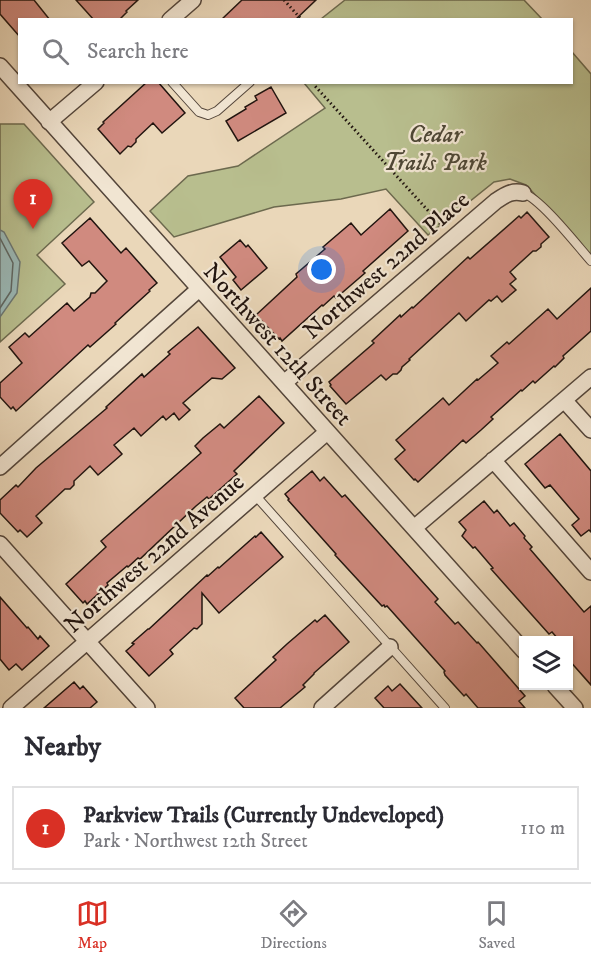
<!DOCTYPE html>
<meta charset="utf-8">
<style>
:root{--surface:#fff;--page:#f2f2f3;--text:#2b2b33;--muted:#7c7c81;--line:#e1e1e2;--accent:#d93025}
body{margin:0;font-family:"IM FELL DW Pica",serif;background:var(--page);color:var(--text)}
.controls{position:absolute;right:18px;bottom:18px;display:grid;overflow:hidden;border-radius:0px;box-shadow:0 2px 4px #0004}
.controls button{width:54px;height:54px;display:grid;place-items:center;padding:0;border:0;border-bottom:2px solid var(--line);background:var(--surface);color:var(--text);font:30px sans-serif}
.you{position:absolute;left:322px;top:270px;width:21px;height:21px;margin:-15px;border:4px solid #fff;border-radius:50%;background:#1a73e8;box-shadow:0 0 0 9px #1a73e833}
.badge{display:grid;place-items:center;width:39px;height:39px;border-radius:50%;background:var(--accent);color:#fff;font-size:20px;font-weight:700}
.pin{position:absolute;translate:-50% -50px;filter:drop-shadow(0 2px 3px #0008)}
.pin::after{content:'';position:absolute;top:32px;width:21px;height:18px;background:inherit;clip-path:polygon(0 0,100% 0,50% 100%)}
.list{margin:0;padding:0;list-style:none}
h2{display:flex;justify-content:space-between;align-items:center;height:78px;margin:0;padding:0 24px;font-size:26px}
h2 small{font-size:20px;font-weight:400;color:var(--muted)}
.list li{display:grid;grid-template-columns:39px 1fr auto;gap:18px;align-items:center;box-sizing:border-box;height:84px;margin:0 12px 12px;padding:0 12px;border:2px solid var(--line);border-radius:0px}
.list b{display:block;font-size:22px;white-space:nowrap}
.list p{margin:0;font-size:20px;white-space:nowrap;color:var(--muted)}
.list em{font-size:20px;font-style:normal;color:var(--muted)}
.icon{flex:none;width:33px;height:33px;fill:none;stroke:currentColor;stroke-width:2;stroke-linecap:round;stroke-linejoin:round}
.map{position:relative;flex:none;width:591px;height:708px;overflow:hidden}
.search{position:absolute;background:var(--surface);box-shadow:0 2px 4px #0004;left:18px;right:18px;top:18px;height:66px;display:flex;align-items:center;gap:15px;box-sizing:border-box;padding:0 21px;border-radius:0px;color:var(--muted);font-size:22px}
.sheet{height:174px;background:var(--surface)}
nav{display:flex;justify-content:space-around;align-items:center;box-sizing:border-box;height:84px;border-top:2px solid var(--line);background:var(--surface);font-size:16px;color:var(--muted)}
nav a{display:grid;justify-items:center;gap:3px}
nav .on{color:var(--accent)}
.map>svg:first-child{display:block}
</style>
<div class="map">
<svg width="591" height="708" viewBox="0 0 591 708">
<rect width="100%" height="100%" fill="#ead7b9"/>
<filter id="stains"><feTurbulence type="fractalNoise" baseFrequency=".00333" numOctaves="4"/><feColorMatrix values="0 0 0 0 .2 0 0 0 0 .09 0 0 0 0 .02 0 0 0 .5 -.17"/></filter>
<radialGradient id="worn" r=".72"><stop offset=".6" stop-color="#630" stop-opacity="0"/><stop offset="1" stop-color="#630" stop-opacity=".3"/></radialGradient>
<path fill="#b8be8e" stroke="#6c694e" stroke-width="1.5" d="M345 0H524L542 19H321Z
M572 52 591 74V255L526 185 510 179 494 182 428 235 386 189 341 199 274 207 174 237 150 211 188 176 238 166 325 108 304 83 572 82Z
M0 124H24L94 202 37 255 65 284 0 342Z"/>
<path fill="#9ab8b6" stroke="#6a7673" stroke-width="1.5" d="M0 230 4 232 20 262 17 293 0 317Z"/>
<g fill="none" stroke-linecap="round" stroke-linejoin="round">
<path stroke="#5e6662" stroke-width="1.5" d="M0 238 13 263 11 291 0 308"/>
</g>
<path fill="#d08a7f" stroke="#21140f" stroke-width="1.5" d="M0 0H34L50 20H20V37L0 14Z
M76 0H138L126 11 127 12 119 20H94Z
M242 0H316L295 20H221Z
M147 82H158L185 113 162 133 153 123 136 139V142L131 147 128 146 120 154 98 129 104 123 103 122Z
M271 87 286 113 238 141 226 121 246 109 245 107 257 100 255 96Z
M390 209 408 231 363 271 365 273 336 298 334 296 323 306 322 305 282 341 280 338 279 339 256 315 297 277 296 274 325 249 323 247 351 223 361 235Z
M527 212 549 237 541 244V247L536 251H533L510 272 516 279 510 284 516 290 502 302 497 296 491 301 489 300 466 321 459 313 409 359 410 360 402 367 401 370 397 374H393L386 380 381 375 346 404 330 386 331 385 329 382 374 343 372 341 400 315 401 317 412 307 413 308 468 257 470 259 519 216 521 218Z
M90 218 121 253 126 248 157 283 149 290 150 291 115 323 116 324 90 347 88 345 16 411 13 407 11 409 0 397V383L22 363 9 347 25 333 29 337 67 303 74 311 90 297 91 293H95L107 281 89 261 82 266 62 243Z
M240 240 246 247 248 245 267 268 241 290 233 280 236 277 220 257Z
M591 288V331L563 356 564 358 555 367 554 366 535 383 533 381 522 391 521 390 491 417 493 419 481 430 466 443 463 440 418 482 415 479 414 480 395 459 405 450 396 440 443 398 449 405 477 379 478 380 498 363 491 356 507 342 509 344 548 309 557 319Z
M198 327 235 368 222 379 212 378 183 403 190 410 179 420 174 413 166 420 163 416 141 436 134 428 114 445 122 454 121 455 98 475 90 466 74 481V485L70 489H65L36 516 42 523 27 537 20 530 18 532 0 513V500L16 485 18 487 36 468 107 408 106 407 142 374 144 377 170 354 168 352Z
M259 396 284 423 234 471 237 474 209 499 207 497 196 506 140 559 138 558 128 567 127 566 107 583 108 585 87 604 85 601 83 603 66 584 106 547 101 541 201 453 195 446 203 438 220 424 224 428Z
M560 434 591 471V532L589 530 581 536 572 525 579 519 550 485 545 488 525 464Z
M312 471 320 481 324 477 342 497 345 495 438 599 435 602 455 624 458 622 477 643 478 642 525 696 519 701 525 708H478L466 694 464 696 445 675 444 672 445 671 387 606 385 607 384 605 382 606 335 555 336 554 288 500 289 499 285 494Z
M484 501 494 513 497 510 510 526 514 523 525 536 524 538 532 547 530 549 584 612 591 606V685L568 659V640H559L552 632 549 634 491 569 493 568 475 547 473 548 462 536 466 530 459 522Z
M261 532 283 557 219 613 202 593V624L197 629 194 628 170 650 173 654 149 676 126 651 134 644 132 643 148 629H149L207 575 208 576 218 567 219 568 255 536 256 537Z
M0 597 27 628 28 627 38 639 40 636 49 646 22 670 16 664 9 670 0 659Z
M325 615 349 642 314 673V674L303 685 305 687 280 708H244L235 698 276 660 273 657 287 644 315 620 317 622Z
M74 682 80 689 83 686 97 702 90 708H44Z
M400 684 422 708H384L375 698 388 686 392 691Z"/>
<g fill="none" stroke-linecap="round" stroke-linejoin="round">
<defs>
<path id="service" d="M172 82 199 112 208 115 217 111 250 82
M523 193C541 199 576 244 591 261
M255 495 445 708"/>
<path id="minor" d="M170 20 193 0
M0 66 524 651
M49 122 96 82
M284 383 496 201C505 195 512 190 523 193
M564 400 591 430
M493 460 591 572
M0 467 199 289
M414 528 591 377
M0 544 147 708
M555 686 575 708
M11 708 327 432
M322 708 390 647"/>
</defs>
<use href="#service" stroke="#53453a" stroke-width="10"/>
<use href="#minor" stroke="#53453a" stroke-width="18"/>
<path stroke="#21140f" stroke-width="3" stroke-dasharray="1.5 3" stroke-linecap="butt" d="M284 0 302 20
M314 82 315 86 442 226"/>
<use href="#service" stroke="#f1e5d2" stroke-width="8"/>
<use href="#minor" stroke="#f1e5d2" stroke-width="15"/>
</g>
<g text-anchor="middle" stroke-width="4.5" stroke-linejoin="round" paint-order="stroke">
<g font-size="24" font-style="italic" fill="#4e4735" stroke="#f1e5d2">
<text x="435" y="142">Cedar<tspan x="435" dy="28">Trails Park</tspan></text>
</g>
<g font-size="24" fill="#21140f" stroke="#f1e5d2">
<text transform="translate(386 265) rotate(-41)" y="8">Northwest 22nd Place</text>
<text transform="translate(278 344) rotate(48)" y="8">Northwest 12th Street</text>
<text transform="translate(154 553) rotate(-41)" y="8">Northwest 22nd Avenue</text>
</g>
</g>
<rect width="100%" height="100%" filter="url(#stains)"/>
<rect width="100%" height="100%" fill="url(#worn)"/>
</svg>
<div class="controls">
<button><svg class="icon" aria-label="layers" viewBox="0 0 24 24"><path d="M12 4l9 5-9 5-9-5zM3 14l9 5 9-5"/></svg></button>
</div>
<div class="you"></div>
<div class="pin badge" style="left:33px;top:229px">1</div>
<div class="search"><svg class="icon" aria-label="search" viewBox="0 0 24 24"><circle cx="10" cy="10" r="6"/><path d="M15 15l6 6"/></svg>Search here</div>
</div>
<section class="sheet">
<h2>Nearby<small></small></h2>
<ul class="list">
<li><span class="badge">1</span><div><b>Parkview Trails (Currently Undeveloped)</b><p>Park · Northwest 12th Street</p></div><em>110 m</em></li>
</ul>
</section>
<nav>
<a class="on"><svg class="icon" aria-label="map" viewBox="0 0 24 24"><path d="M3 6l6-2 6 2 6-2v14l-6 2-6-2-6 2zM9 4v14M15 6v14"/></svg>Map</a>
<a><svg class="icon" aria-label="directions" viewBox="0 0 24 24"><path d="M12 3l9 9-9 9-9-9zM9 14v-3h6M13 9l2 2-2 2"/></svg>Directions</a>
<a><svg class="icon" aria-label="saved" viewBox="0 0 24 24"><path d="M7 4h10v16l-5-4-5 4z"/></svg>Saved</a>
</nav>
